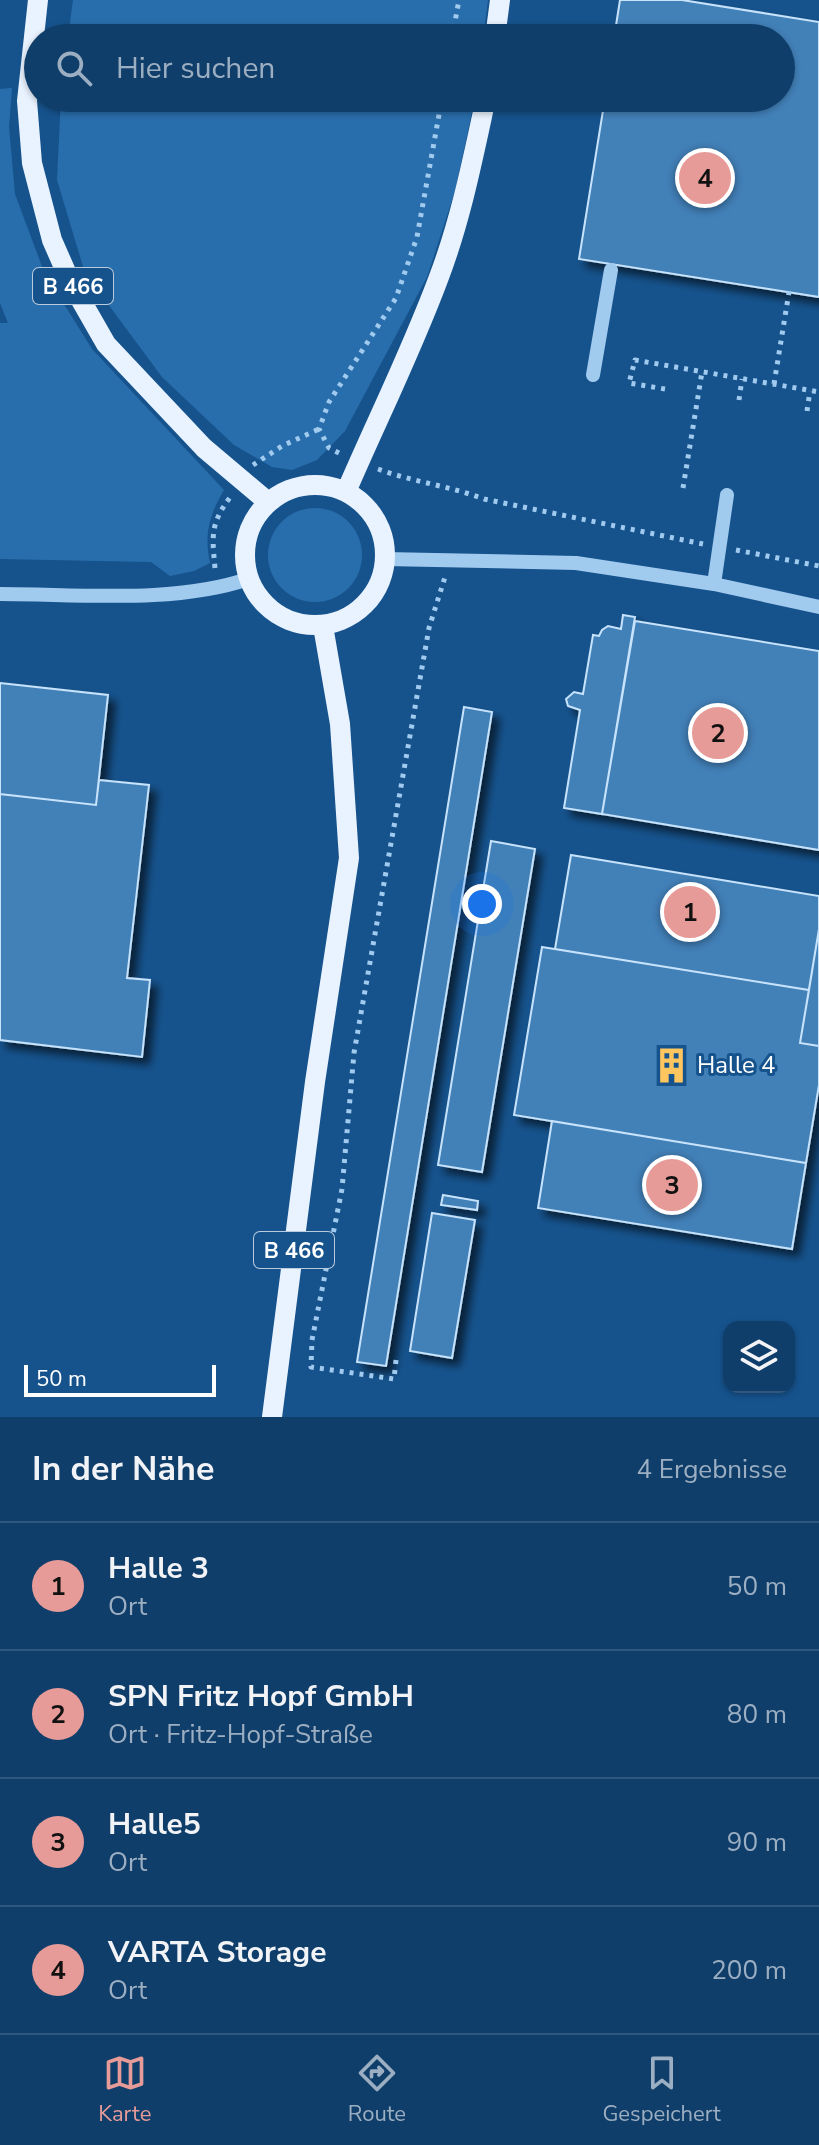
<!DOCTYPE html>
<html lang="de">
<meta charset="utf-8">
<style>
:root{--surface:#103e6a;--page:#1e4972;--text:#f1f3f6;--muted:#9caec1;--line:#30577e;--accent:#e69b98}
body{margin:0;font-family:"Nunito Sans",sans-serif;background:var(--page);color:var(--text)}
.controls{position:absolute;right:24px;bottom:24px;display:grid;overflow:hidden;border-radius:16px;box-shadow:0 2px 6px #0004}
.controls button{width:72px;height:72px;display:grid;place-items:center;padding:0;border:0;border-bottom:2px solid var(--line);background:var(--surface);color:var(--text);font:40px sans-serif}
.scale{position:absolute;left:24px;bottom:20px;width:192px;box-sizing:border-box;padding-left:8px;border:4px solid #fff;border-top:0;font-size:22px;line-height:28px;white-space:nowrap;color:#fff;-webkit-text-stroke:6px #16538d;paint-order:stroke}
.you{position:absolute;left:482px;top:904px;width:28px;height:28px;margin:-20px;border:6px solid #fff;border-radius:50%;background:#1a73e8;box-shadow:0 0 0 12px #1a73e833}
.badge{display:grid;place-items:center;width:52px;height:52px;border-radius:50%;background:var(--accent);color:#111;font-size:26px;font-weight:700}
.pin{position:absolute;translate:-50% -50%;border:4px solid #fff;box-shadow:0 2px 8px #0006}
.list{margin:0;padding:0;list-style:none}
h2{display:flex;justify-content:space-between;align-items:center;height:104px;margin:0;padding:0 32px;font-size:34px}
h2 small{font-size:26px;font-weight:400;color:var(--muted)}
.list li{display:grid;grid-template-columns:52px 1fr auto;gap:24px;align-items:center;box-sizing:border-box;height:128px;padding:0 32px;border-top:2px solid var(--line)}
.list b{display:block;font-size:30px;white-space:nowrap}
.list p{margin:0;font-size:26px;white-space:nowrap;color:var(--muted)}
.list em{font-size:26px;font-style:normal;color:var(--muted)}
.icon{flex:none;width:44px;height:44px;fill:none;stroke:currentColor;stroke-width:2;stroke-linecap:round;stroke-linejoin:round}
.map{position:relative;flex:none;width:819px;height:1417px;overflow:hidden}
.search{position:absolute;background:var(--surface);box-shadow:0 2px 6px #0004;left:24px;right:24px;top:24px;height:88px;display:flex;align-items:center;gap:20px;box-sizing:border-box;padding:0 28px;border-radius:44px;color:var(--muted);font-size:30px}
.sheet{height:616px;background:var(--surface)}
nav{display:flex;justify-content:space-around;align-items:center;box-sizing:border-box;height:112px;border-top:2px solid var(--line);background:var(--surface);font-size:22px;color:var(--muted)}
nav a{display:grid;justify-items:center;gap:4px}
nav .on{color:var(--accent)}
.map>svg:first-child{display:block}
</style>
<div class="map">
<svg width="819" height="1417" viewBox="0 0 819 1417">
<defs>
<filter id="shadow"><feDropShadow dx="7" dy="7" stdDeviation="4" flood-color="#0009"/></filter>
</defs>
<rect width="100%" height="100%" fill="#16538d"/>
<path fill="#296eac" d="M73 0H488L483 38H68Z
M12 88 9 127 15 194 44 272 92 349 224 490C209 515 204 535 210 563L194 571 170 576 151 562 0 559V323H8L0 303V89Z
M61 98H475L455 191 427 277 345 431 317 460 292 470 272 467 234 445 162 377 85 273 57 180Z
M268 555a47 47 0 1 1 94 0a47 47 0 1 1-94 0Z"/>
<path fill="#4380b8" stroke="#c7e3fb" stroke-width="2" filter="url(#shadow)" d="M620 0H682L819 22V297L579 259 605 98H781V38H614Z
M623 615 635 617 602 814 564 808 580 710 568 706 566 699 574 692 583 694 593 635 599 636 602 630 608 626 621 629Z
M635 621 819 651V850L602 814Z
M0 683 108 695 96 805 0 794Z
M464 707 492 712 386 1366 357 1362Z
M99 780 149 785 127 978 150 980 142 1057 0 1040V794L96 805Z
M491 841 535 849 482 1172 438 1165Z
M571 855 819 896V929L809 990 555 949Z
M819 929V1046L800 1043Z
M542 947 809 990 800 1043 819 1046V1085L806 1163 514 1115Z
M552 1121 806 1163 792 1249 538 1208Z
M443 1195 478 1201 477 1210 441 1205Z
M432 1213 475 1220 452 1358 410 1351Z"/>
<g fill="none" stroke-linecap="round" stroke-linejoin="round">
<path stroke="#a1caef" stroke-width="5" stroke-dasharray="4 6" stroke-linecap="butt" d="M452 38 459 0
M774 384 789 292
M665 389 629 383 635 360 819 392
M739 400 742 379
M807 411 810 391
M339 453 329 448 319 429 329 402 396 298 417 237 442 98
M253 465 282 446 319 429
M378 469C413 482 450 486 484 499L703 544
M683 488 702 372
M736 550 819 566
M215 568C212 535 210 524 231 496
M396 1360 394 1379 311 1367 312 1340 342 1189 354 1053 429 628 445 577"/>
<path stroke="#a1caef" stroke-width="14" d="M593 375 611 270
M385 559 576 563 714 584 819 607
M714 584 727 495
M0 594C79 594 174 604 248 579"/>
<path stroke="#e9f3ff" stroke-width="20" d="M38 0 27 101 32 163 52 240 70 281 106 344 204 448 268 502
M495 38 500 0
M245 555a70 70 0 1 1 140 0a70 70 0 1 1-140 0Z
M346 492C377 420 412 350 439 277 461 219 473 158 486 98
M272 1417 315 1082 349 858 340 724 323 626"/>
</g>
<defs>
<symbol id="building-bare" viewBox="-9 -9 18 18"><path d="M-4-6H4V6H1V3H-1V6H-4ZM-2.5-4.3h1.7v1.8h-1.7ZM.8-4.3h1.7v1.8H.8ZM-2.5-1h1.7V.8h-1.7ZM.8-1h1.7V.8H.8Z" fill="#ffc55f" stroke="#16538d" stroke-width="2.5" paint-order="stroke"/></symbol>
</defs>
<g fill-rule="evenodd">
<use href="#building-bare" x="646" y="1040" width="51" height="51"/>
</g>
<g text-anchor="middle" stroke-width="6" stroke-linejoin="round" paint-order="stroke">
<g fill="#16538d" stroke="#b9cbdd" stroke-width="2">
<rect x="33" y="268" width="80" height="36" rx="6"/>
<rect x="254" y="1232" width="80" height="36" rx="6"/>
</g>
<g font-size="22" font-weight="bold" fill="#fff">
<text x="73" y="294">B 466</text>
<text x="294" y="1258">B 466</text>
</g>
<g font-size="24" fill="#fff" stroke="#16538d" text-anchor="start">
<text x="697" y="1073">Halle 4</text>
</g>
</g>
</svg>
<div class="controls">
<button><svg class="icon" aria-label="layers" viewBox="0 0 24 24"><path d="M12 4l9 5-9 5-9-5zM3 14l9 5 9-5"/></svg></button>
</div>
<div class="scale">50 m</div>
<div class="you"></div>
<div class="pin badge" style="left:690px;top:912px">1</div>
<div class="pin badge" style="left:718px;top:733px">2</div>
<div class="pin badge" style="left:672px;top:1185px">3</div>
<div class="pin badge" style="left:705px;top:178px">4</div>
<div class="search"><svg class="icon" aria-label="search" viewBox="0 0 24 24"><circle cx="10" cy="10" r="6"/><path d="M15 15l6 6"/></svg>Hier suchen</div>
</div>
<section class="sheet">
<h2>In der Nähe<small>4 Ergebnisse</small></h2>
<ul class="list">
<li><span class="badge">1</span><div><b>Halle 3</b><p>Ort</p></div><em>50 m</em></li>
<li><span class="badge">2</span><div><b>SPN Fritz Hopf GmbH</b><p>Ort · Fritz-Hopf-Straße</p></div><em>80 m</em></li>
<li><span class="badge">3</span><div><b>Halle5</b><p>Ort</p></div><em>90 m</em></li>
<li><span class="badge">4</span><div><b>VARTA Storage</b><p>Ort</p></div><em>200 m</em></li>
</ul>
</section>
<nav>
<a class="on"><svg class="icon" aria-label="map" viewBox="0 0 24 24"><path d="M3 6l6-2 6 2 6-2v14l-6 2-6-2-6 2zM9 4v14M15 6v14"/></svg>Karte</a>
<a><svg class="icon" aria-label="directions" viewBox="0 0 24 24"><path d="M12 3l9 9-9 9-9-9zM9 14v-3h6M13 9l2 2-2 2"/></svg>Route</a>
<a><svg class="icon" aria-label="saved" viewBox="0 0 24 24"><path d="M7 4h10v16l-5-4-5 4z"/></svg>Gespeichert</a>
</nav>
